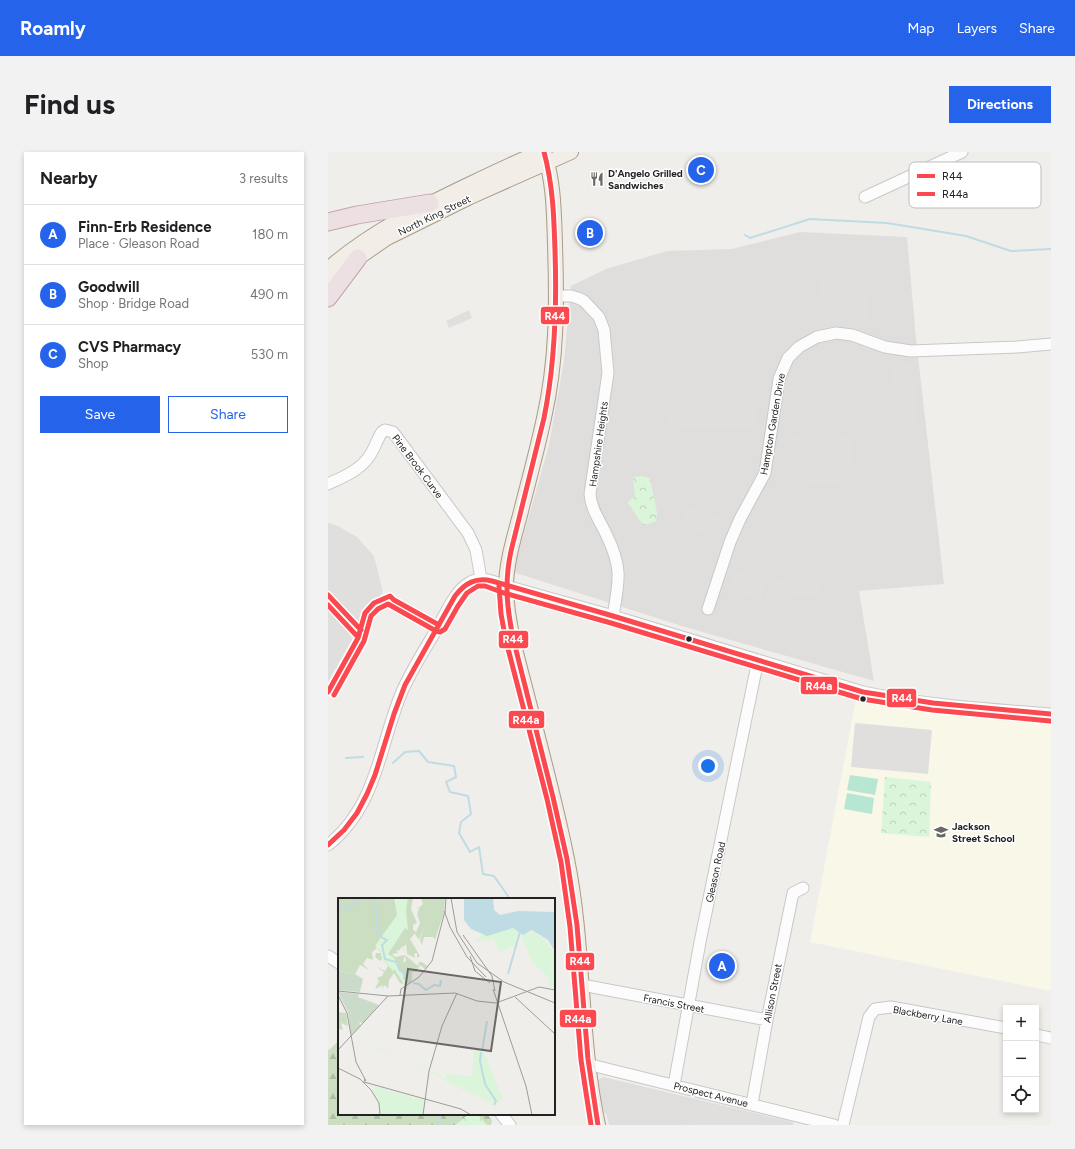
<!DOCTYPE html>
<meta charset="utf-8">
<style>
:root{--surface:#fff;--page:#f2f2f2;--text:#202124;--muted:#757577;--line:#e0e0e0;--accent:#2563eb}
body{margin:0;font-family:Figtree,sans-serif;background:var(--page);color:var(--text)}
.controls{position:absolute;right:12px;bottom:12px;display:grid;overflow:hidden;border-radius:0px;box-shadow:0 2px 6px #0003}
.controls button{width:36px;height:36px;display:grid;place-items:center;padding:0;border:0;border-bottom:1px solid var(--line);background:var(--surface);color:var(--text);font:20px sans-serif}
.you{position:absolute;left:380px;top:614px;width:14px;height:14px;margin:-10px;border:3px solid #fff;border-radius:50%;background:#1a73e8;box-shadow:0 0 0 6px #1a73e833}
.badge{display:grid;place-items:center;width:26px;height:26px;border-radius:50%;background:var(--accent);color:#fff;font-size:13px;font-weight:700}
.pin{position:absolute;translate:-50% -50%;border:2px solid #fff;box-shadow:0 1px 4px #0006}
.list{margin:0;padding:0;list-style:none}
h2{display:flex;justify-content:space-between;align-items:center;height:52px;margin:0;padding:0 16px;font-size:17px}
h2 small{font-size:13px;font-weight:400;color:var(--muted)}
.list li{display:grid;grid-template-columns:26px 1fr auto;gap:12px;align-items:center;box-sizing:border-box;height:60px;padding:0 16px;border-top:1px solid var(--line)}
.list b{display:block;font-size:15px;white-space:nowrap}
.list p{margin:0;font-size:13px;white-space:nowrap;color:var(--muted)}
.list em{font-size:13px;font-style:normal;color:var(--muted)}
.actions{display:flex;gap:8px;padding:12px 16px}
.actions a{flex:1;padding:9px 0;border:1px solid var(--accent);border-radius:0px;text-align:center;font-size:14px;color:var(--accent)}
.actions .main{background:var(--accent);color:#fff}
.icon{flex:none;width:22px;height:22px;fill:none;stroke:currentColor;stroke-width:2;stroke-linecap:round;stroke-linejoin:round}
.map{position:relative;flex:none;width:723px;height:973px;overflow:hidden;border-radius:0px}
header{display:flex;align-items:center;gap:24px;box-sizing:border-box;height:56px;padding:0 20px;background:var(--accent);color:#fff}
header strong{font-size:19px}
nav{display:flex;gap:22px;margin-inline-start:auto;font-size:14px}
.intro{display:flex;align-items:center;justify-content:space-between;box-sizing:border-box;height:96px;padding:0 24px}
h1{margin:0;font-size:28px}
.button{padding:10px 18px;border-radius:0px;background:var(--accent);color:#fff;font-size:14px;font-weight:700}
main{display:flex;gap:24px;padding:0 24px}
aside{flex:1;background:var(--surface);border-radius:0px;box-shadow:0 2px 6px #0003}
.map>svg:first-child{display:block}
</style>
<header>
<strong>Roamly</strong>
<nav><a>Map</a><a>Layers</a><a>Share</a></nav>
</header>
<div class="intro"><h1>Find us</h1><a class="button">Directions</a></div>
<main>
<aside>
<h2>Nearby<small>3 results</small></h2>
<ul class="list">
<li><span class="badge">A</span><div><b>Finn-Erb Residence</b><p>Place · Gleason Road</p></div><em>180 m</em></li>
<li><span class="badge">B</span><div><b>Goodwill</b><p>Shop · Bridge Road</p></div><em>490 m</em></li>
<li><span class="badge">C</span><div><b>CVS Pharmacy</b><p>Shop</p></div><em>530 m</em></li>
</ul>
<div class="actions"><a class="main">Save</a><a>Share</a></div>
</aside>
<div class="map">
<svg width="723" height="973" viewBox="0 0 723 973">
<defs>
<pattern id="forest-firs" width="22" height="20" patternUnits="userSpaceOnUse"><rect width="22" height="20" fill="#cbdec1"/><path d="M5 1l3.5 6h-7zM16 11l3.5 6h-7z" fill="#aebea6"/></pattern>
<pattern id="park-crowns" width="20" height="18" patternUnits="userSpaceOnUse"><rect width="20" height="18" fill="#daf5da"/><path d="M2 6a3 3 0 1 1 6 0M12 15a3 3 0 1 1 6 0" fill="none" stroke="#bbd2bb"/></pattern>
</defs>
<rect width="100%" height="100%" fill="#f0eeeb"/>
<path fill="#dfdedc" d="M472 80 579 85 588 187 616 432 531 439 546 529 357 475 185 420 221 293 236 209 243 134 278 117 339 99 404 97Z
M275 925 465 970V973H281L278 961H276L271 938 270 928Z"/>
<path fill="#f8f7e8" d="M528 547 628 561 723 569V839L482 790Z"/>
<path fill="url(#forest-firs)" d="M11 888V962H159L164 968 163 973H0V897L1 898Z"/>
<path fill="url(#park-crowns)" d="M312 324 322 326 329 361 328 369 321 372 315 373 300 351 301 349 307 344 305 329 307 325Z
M557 625 603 630 601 685 553 681Z
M141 962H149L159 973H127Z"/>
<path fill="#b7e6d2" d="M522 623 550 627 547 643 519 638Z
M519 641 546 646 544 662 516 657Z"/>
<path fill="#e0dfde" d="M535 117 542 175 528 174V169L521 168 497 173 491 123Z
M141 158 144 166 121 176 118 169Z
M585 213 590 280 569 282 564 214Z
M356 255H430L426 275 341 278 338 258Z
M458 283 493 288 522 284 527 328 493 333 453 326Z
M362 355 395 366 389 385 354 374 355 362Z
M0 371 10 374 29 385 46 404 55 440 26 484 0 530Z
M406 418 436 427V434L433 448 400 437Z
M489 423 492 442 439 450 438 442 442 428Z
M527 571 604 578 600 622 523 615Z
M363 948 433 965 431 973H371L358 970Z"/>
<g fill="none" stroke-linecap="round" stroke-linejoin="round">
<path stroke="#bfdbe3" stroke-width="2" d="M417 83 422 86 482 67 559 71 638 84 683 99 723 97
M18 606 35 605
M65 611 77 600 91 599 100 610 126 614 128 625 118 630 122 640 140 644 143 662 133 670 131 681 142 700 151 695 155 722 166 724 182 747
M109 973 114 962"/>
<defs>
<path id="minor" d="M537 45 634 0
M229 144H243L250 146 256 149 271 165 276 178 280 221 262 342C263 357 272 369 278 382 295 416 291 429 285 464
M0 332C15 325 33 318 42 303 47 296 49 287 54 280L57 278 65 280 140 381 148 398 153 427
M380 457 402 390 412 367 437 321 451 227 460 206 471 195 489 185 508 181 524 183 557 195 583 199 689 195 723 192
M0 693C49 654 51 596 73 542 83 518 98 496 111 473 119 459 127 439 141 431 153 423 166 430 178 434L285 464 535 540C596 553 660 557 723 562
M0 804 11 811
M254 833 439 868
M708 883 723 886
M259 912 506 973
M346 933 372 790 430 508
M424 952 439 868 465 741 475 736
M173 962 182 973
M515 973 541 865 547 857 563 855 678 876"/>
<path id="major" d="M216 0C226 30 226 62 227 93 229 152 229 209 216 266 209 299 200 331 192 363 186 386 178 411 178 436 179 472 190 508 199 543 213 597 228 652 239 707 257 795 251 885 270 973
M0 117C42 80 92 56 142 32 165 21 188 10 212 0
M0 129 30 106 59 86 142 45 243 0"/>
<path id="highway" d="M0 70 29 63 102 51
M0 146 30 106"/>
</defs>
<use href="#minor" stroke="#c9c8c7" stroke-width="13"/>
<use href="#major" stroke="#a79c86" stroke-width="16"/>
<use href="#highway" stroke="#c5a2ac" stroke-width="19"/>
<use href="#minor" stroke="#fdfcfc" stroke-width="11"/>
<use href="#major" stroke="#f3ede7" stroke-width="14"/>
<use href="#highway" stroke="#ece0e2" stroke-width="17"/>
<defs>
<path id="bus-1" d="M216 0C225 33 226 66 227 99 229 156 227 211 216 266L183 399C176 431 179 458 186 490L225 645 239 707 249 773 260 907 270 973
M0 443 33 478
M0 540 30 486 37 461 46 451 62 444 66 448 111 473
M0 693 16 678 29 661 39 642 47 623 66 562 77 533 127 444C137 431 148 425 164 429L285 464 535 540 605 551 723 562"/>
<path id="bus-2" d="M171 434 173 462 178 489 219 647 233 710 242 775 253 908 263 973
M0 453 28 483
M6 543 36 489 43 464 50 457 60 452 108 479 112 480 117 477 130 454 139 441 150 434H157L176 441 283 471 534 547 604 558 722 569"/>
</defs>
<use href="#bus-1" stroke="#fff" stroke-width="8"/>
<use href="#bus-2" stroke="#fff" stroke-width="8"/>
<use href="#bus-1" stroke="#fc4950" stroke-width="5"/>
<use href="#bus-2" stroke="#fc4950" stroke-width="5"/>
</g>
<defs>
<symbol id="restaurant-bare" viewBox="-9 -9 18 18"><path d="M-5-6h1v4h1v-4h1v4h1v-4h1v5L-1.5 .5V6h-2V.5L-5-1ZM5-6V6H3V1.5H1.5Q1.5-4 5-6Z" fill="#6a6968" stroke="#fff" stroke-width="2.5" paint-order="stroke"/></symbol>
<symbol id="school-bare" viewBox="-9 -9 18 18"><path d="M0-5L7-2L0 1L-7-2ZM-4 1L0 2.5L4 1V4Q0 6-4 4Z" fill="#6a6968" stroke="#fff" stroke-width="2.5" paint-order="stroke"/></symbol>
</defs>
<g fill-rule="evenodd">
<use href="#restaurant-bare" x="259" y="17" width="20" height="20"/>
<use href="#school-bare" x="603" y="670" width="20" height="20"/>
</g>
<g fill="#222" stroke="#fff" stroke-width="1.5">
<circle cx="361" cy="487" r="3.5"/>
<circle cx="535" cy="547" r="3.5"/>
</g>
<g text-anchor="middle" stroke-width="3" stroke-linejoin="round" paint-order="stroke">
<g font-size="10" font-weight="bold" fill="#222" stroke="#fff" text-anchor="start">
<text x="280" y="25">D'Angelo Grilled<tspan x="280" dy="12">Sandwiches</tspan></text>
<text x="624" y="678">Jackson<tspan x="624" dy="12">Street School</tspan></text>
</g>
<g font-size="10" fill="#222" stroke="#fff">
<text transform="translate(106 63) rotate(-26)" y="4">North King Street</text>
<text transform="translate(444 272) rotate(-80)" y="4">Hampton Garden Drive</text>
<text transform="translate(270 292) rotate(-82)" y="4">Hampshire Heights</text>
<text transform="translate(90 314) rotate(53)" y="4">Pine Brook Curve</text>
<text transform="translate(387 720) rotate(-78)" y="4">Gleason Road</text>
<text transform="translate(444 841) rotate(-79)" y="4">Allison Street</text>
<text transform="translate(346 851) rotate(11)" y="4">Francis Street</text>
<text transform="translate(600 863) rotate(10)" y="4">Blackberry Lane</text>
<text transform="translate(383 942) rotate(14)" y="4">Prospect Avenue</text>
</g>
</g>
<g transform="translate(10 746)">
<rect width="217" height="217" fill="#f0eeeb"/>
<path d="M0 0H75L73 11 79 25 75 27V32L78 34 72 41 82 58 79 60V55L76 56 77 60 69 56 68 46 65 49 67 56 64 48 62 52 58 53 60 55 54 56 57 59 67 57 65 65 68 63 67 57 80 68 81 64H84L89 68 87 71 82 67 78 74H74V83L68 87 62 85 56 75 51 82 50 91 47 87 44 91 45 87 37 91 41 83 39 80 44 78 46 74 38 68 47 73 50 68 44 61 42 63 37 59 38 55H43L39 50 34 54 35 62 29 60 25 66 31 72 22 67 17 76 1 73ZM83 0H107L106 14 97 42 95 39H86L84 47 82 42 87 27 81 42 77 36 82 25 79 16 81 11 78 8 81 10 85 6ZM0 114 8 115 10 128 3 125 5 132 1 131Z" fill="#cbdec1"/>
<path d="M0 73 17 76 25 81 22 94 0 92ZM0 94 21 96 20 99 41 107 25 125 21 124 23 128 13 137 10 114Z" fill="#cadbca"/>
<path d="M56 0H70L68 12 70 32 67 30 50 56 56 60 69 85 66 87 57 72 55 73 44 61 42 53 37 48 59 17ZM177 30 182 35 178 47 161 54 156 42 138 43 145 36ZM194 33 206 41 217 56V90L210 88 211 80 194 64 183 37 184 34 192 37ZM0 141 49 153 68 160 173 216 115 187 64 158ZM136 153 146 154 165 201 157 206 108 181V176L134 178ZM37 189 87 202 85 217H43L35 191Z" fill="#daf5da"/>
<path d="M126 0H155L156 12 162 17 180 13 217 14V53L210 42 194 32 185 37 175 30 149 38 133 31 126 22Z" fill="#bfdbe3"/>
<path fill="none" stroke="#bfdbe3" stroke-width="2" d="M37 0 39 30 43 39 49 42 44 47 47 61 58 64 62 73 68 75 66 80 72 83M0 5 9 11 23 0M170 76 182 34M75 85 81 86 88 92 96 87 102 88 103 82M144 153 149 123M143 154 142 163 147 186 158 203 156 207"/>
<path fill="none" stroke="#9e9c9b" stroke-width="1" d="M108 0 107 15 112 29 129 59 148 79M113 0 119 34 139 65 166 84 217 105M125 37 154 78 157 93M132 58 137 73 152 85M155 91 188 188 194 217M0 93 50 98 117 95 139 103 158 105 201 89 217 92M0 97 9 115 18 164 28 183M62 97 63 91 81 79 94 63 107 13M177 99 217 136M0 152 50 98M0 170 22 181 33 192 41 205 42 217M27 181 26 184 123 211 133 217M85 217 91 173 104 128 119 95"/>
<path fill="#6a6968" fill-opacity="0.15" stroke="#6a6968" stroke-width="2" d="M70 71 163 84 153 153 60 140Z"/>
<rect width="217" height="217" fill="none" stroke="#222" stroke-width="2"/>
</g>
<rect x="581" y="10" width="132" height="46" rx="6" fill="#fff" stroke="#bdbdbd" stroke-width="1"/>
<rect x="589" y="22" width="18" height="4" fill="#fc4950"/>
<rect x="589" y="40" width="18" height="4" fill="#fc4950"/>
<g font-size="11" fill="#222">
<text x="614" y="28">R44</text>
<text x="614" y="46">R44a</text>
</g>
<g stroke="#fff" stroke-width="1.5">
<rect x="212" y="154" width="30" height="19" rx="4" fill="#fc4950"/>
<rect x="170" y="478" width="31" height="19" rx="4" fill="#fc4950"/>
<rect x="472" y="524" width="38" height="19" rx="4" fill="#fc4950"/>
<rect x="558" y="536" width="31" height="20" rx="4" fill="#fc4950"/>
<rect x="180" y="558" width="37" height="19" rx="4" fill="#fc4950"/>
<rect x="237" y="800" width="30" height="19" rx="4" fill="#fc4950"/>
<rect x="231" y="857" width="38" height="19" rx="4" fill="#fc4950"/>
</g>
<g font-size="11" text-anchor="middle" font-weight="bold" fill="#fff">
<text x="227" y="168">R44</text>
<text x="185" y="491">R44</text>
<text x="491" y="538">R44a</text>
<text x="574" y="550">R44</text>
<text x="198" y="572">R44a</text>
<text x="252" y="813">R44</text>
<text x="250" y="871">R44a</text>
</g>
</svg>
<div class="controls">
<button>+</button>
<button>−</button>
<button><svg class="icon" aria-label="locate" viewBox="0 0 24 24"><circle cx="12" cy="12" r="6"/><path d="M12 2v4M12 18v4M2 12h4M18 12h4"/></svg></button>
</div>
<div class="you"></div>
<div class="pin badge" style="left:394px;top:814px">A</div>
<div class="pin badge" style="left:262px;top:81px">B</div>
<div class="pin badge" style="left:373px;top:18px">C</div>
</div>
</main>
